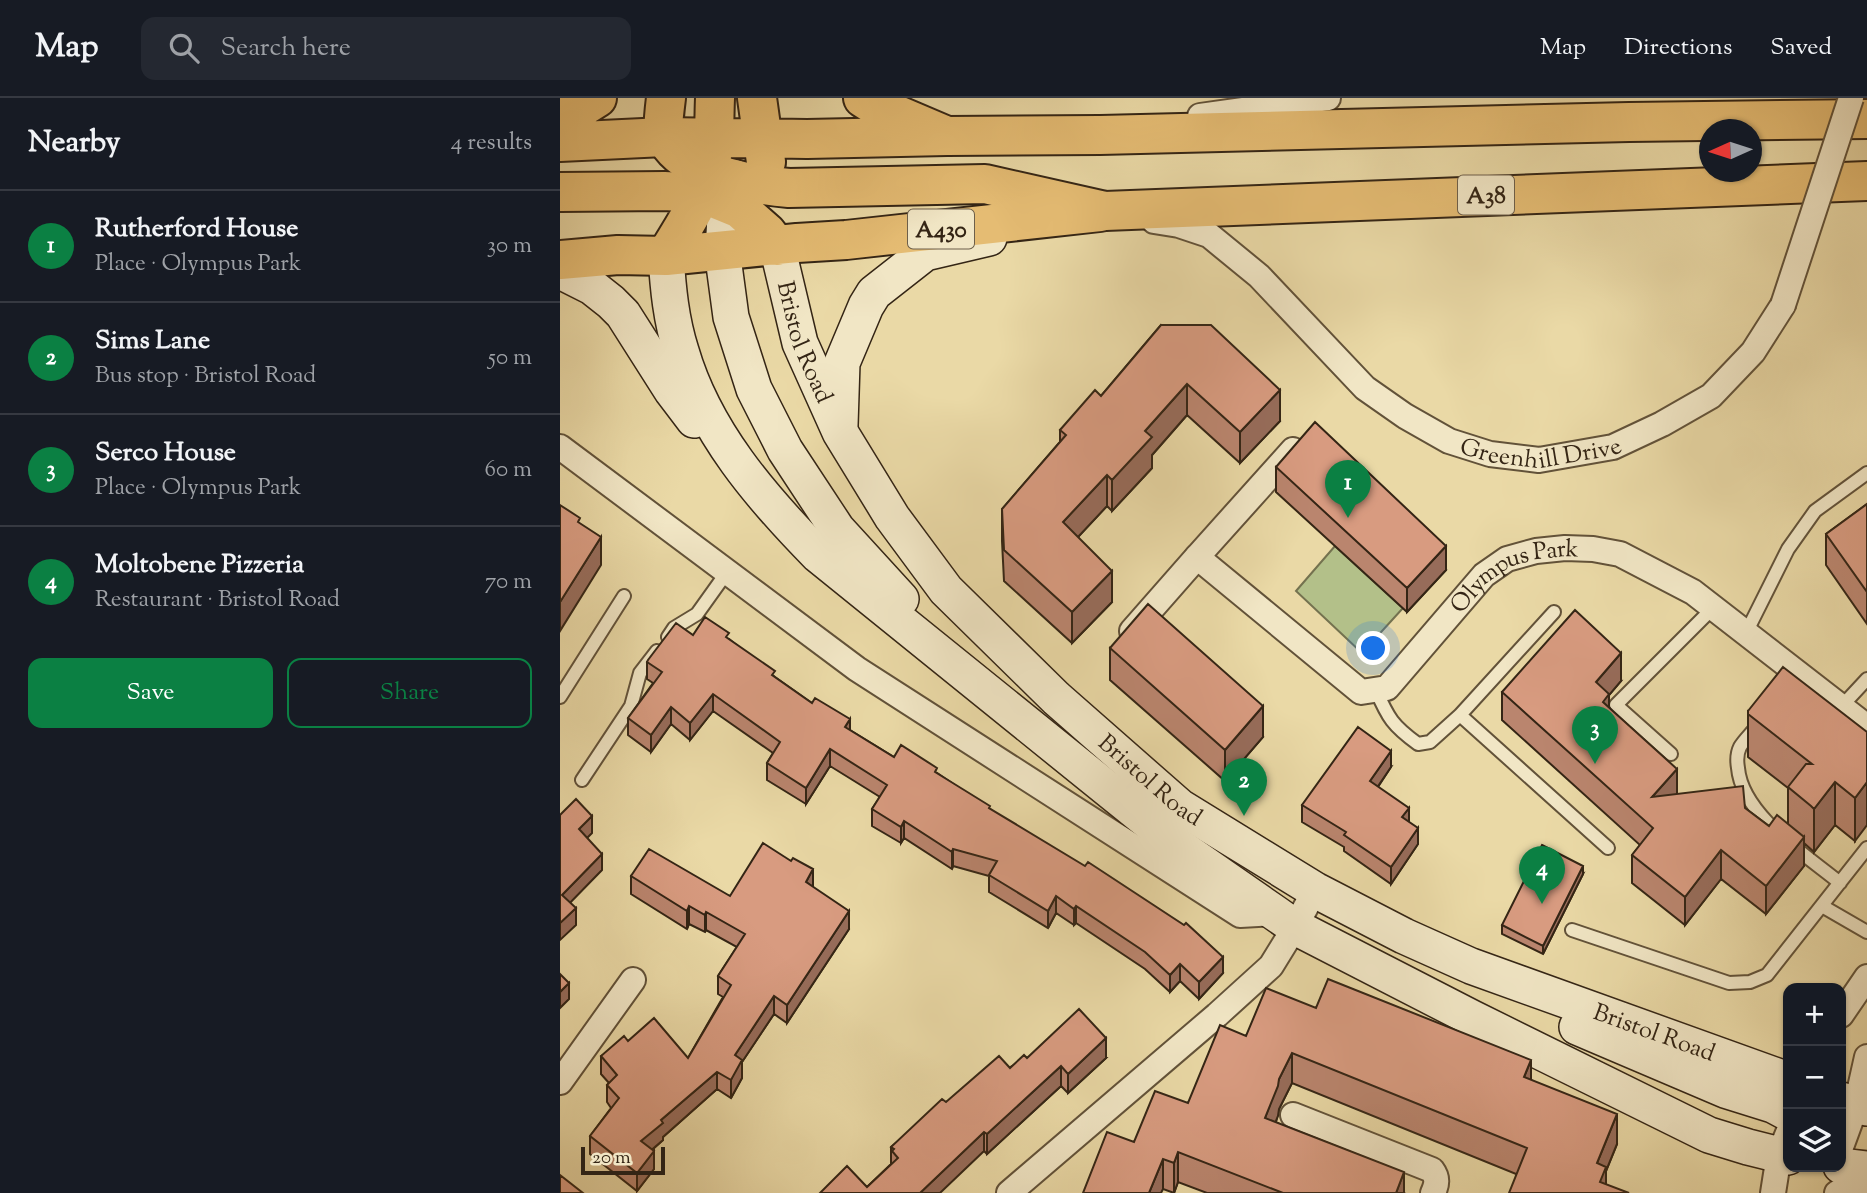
<!DOCTYPE html>
<meta charset="utf-8">
<style>
:root{--surface:#171b24;--page:#242831;--text:#f1f3f6;--muted:#9ea1a6;--line:#363941;--accent:#0b8043}
body{margin:0;font-family:"Sorts Mill Goudy",serif;background:var(--page);color:var(--text)}
.controls{position:absolute;right:21px;bottom:21px;display:grid;overflow:hidden;border-radius:14px;box-shadow:0 2px 5px #0004}
.controls button{width:63px;height:63px;display:grid;place-items:center;padding:0;border:0;border-bottom:2px solid var(--line);background:var(--surface);color:var(--text);font:35px sans-serif}
.compass{position:absolute;left:1139px;top:21px;width:63px;height:63px;border-radius:50%;background:var(--surface);box-shadow:0 2px 5px #0004;rotate:267deg}
.scale{position:absolute;left:21px;bottom:18px;width:84px;box-sizing:border-box;padding-left:7px;border:4px solid #342515;border-top:0;font-size:19px;line-height:24px;white-space:nowrap;color:#342515;-webkit-text-stroke:5px #f1e6c5;paint-order:stroke}
.you{position:absolute;left:814px;top:551px;width:24px;height:24px;margin:-18px;border:5px solid #fff;border-radius:50%;background:#1a73e8;box-shadow:0 0 0 10px #1a73e833}
.badge{display:grid;place-items:center;width:46px;height:46px;border-radius:50%;background:var(--accent);color:#fff;font-size:23px;font-weight:700}
.pin{position:absolute;translate:-50% -58px;filter:drop-shadow(0 2px 4px #0008)}
.pin::after{content:'';position:absolute;top:37px;width:24px;height:21px;background:inherit;clip-path:polygon(0 0,100% 0,50% 100%)}
.list{margin:0;padding:0;list-style:none}
h2{display:flex;justify-content:space-between;align-items:center;height:91px;margin:0;padding:0 28px;font-size:30px}
h2 small{font-size:23px;font-weight:400;color:var(--muted)}
.list li{display:grid;grid-template-columns:46px 1fr auto;gap:21px;align-items:center;box-sizing:border-box;height:112px;padding:0 28px;border-top:2px solid var(--line)}
.list b{display:block;font-size:26px;white-space:nowrap}
.list p{margin:0;font-size:23px;white-space:nowrap;color:var(--muted)}
.list em{font-size:23px;font-style:normal;color:var(--muted)}
.actions{display:flex;gap:14px;padding:21px 28px}
.actions a{flex:1;padding:16px 0;border:2px solid var(--accent);border-radius:14px;text-align:center;font-size:24px;color:var(--accent)}
.actions .main{background:var(--accent);color:#fff}
.icon{flex:none;width:38px;height:38px;fill:none;stroke:currentColor;stroke-width:2;stroke-linecap:round;stroke-linejoin:round}
.map{position:relative;flex:none;width:1307px;height:1095px;overflow:hidden}
header{display:flex;align-items:center;gap:42px;box-sizing:border-box;height:98px;padding:0 35px;background:var(--surface);border-bottom:2px solid var(--line)}
header strong{font-size:33px}
nav{display:flex;gap:38px;margin-inline-start:auto;font-size:24px}
.search{width:490px;height:63px;background:var(--page);display:flex;align-items:center;gap:18px;box-sizing:border-box;padding:0 24px;border-radius:14px;color:var(--muted);font-size:26px}
main{display:flex}
aside{flex:1;background:var(--surface)}
.map>svg:first-child{display:block}
</style>
<header>
<strong>Map</strong>
<div class="search"><svg class="icon" aria-label="search" viewBox="0 0 24 24"><circle cx="10" cy="10" r="6"/><path d="M15 15l6 6"/></svg>Search here</div>
<nav><a>Map</a><a>Directions</a><a>Saved</a></nav>
</header>
<main>
<aside>
<h2>Nearby<small>4 results</small></h2>
<ul class="list">
<li><span class="badge">1</span><div><b>Rutherford House</b><p>Place · Olympus Park</p></div><em>30 m</em></li>
<li><span class="badge">2</span><div><b>Sims Lane</b><p>Bus stop · Bristol Road</p></div><em>50 m</em></li>
<li><span class="badge">3</span><div><b>Serco House</b><p>Place · Olympus Park</p></div><em>60 m</em></li>
<li><span class="badge">4</span><div><b>Moltobene Pizzeria</b><p>Restaurant · Bristol Road</p></div><em>70 m</em></li>
</ul>
<div class="actions"><a class="main">Save</a><a>Share</a></div>
</aside>
<div class="map">
<svg width="1307" height="1095" viewBox="0 0 1307 1095">
<rect width="100%" height="100%" fill="#ead9a6"/>
<filter id="stains"><feTurbulence type="fractalNoise" baseFrequency=".00286" numOctaves="4"/><feColorMatrix values="0 0 0 0 .2 0 0 0 0 .09 0 0 0 0 .02 0 0 0 .5 -.17"/></filter>
<radialGradient id="worn" r=".72"><stop offset=".6" stop-color="#630" stop-opacity="0"/><stop offset="1" stop-color="#630" stop-opacity=".3"/></radialGradient>
<path fill="#b3c089" stroke="#74724f" stroke-width="2" d="M775 448 843 510 802 555 736 493Z"/>
<g fill="none" stroke-linecap="round" stroke-linejoin="round">
<defs>
<path id="lane" d="M1186 535 1228 451 1255 413 1307 375
M108 539 114 530 137 516 167 474
M816 592C828 620 833 628 858 646L870 644 900 617 994 514
M0 599 64 498
M1281 609 1307 581
M900 617 1048 750
M1197 628C1192 635 1184 642 1180 649 1177 655 1177 664 1178 670 1182 717 1246 757 1280 785
M1111 656 1056 607 1153 510
M22 682 71 608 80 575 97 553
M1262 808 1307 834
M1012 832 1169 885 1190 884 1207 877 1307 750"/>
<g id="street">
<path d="M640 18 768 0"/>
<path id="s1" d="M594 123 619 127 649 137 699 178 805 290 845 318 889 343 930 356 979 362 1053 349 1102 326 1151 298 1193 254 1223 207"/>
<path d="M0 349 297 571 680 817 715 815"/>
<path d="M637 459 733 352"/>
<path id="s2" d="M572 533 637 459 801 594 827 590 924 477 947 461 976 453 1005 450 1033 451 1060 456 1133 494 1307 629"/>
<path d="M1281 917 1307 879"/>
<path d="M0 984 73 882"/>
<path d="M733 1017 872 1072C878 1080 877 1086 873 1095"/>
<path d="M1281 1049 1296 1008 1307 959"/>
<path d="M449 1095 657 917 711 868 735 829 755 792"/>
<path d="M1213 1095 1219 1057 1228 1035"/>
<path d="M1277 1095 1289 1088 1307 1084"/>
</g>
<g id="secondary">
<path d="M175 80 166 104 163 152 164 167 171 219 194 291 225 352 277 431 341 501"/>
<path id="s3" d="M217 148 240 245 280 334 332 419 386 492 496 600 620 709 755 792 844 838 911 868 1228 982"/>
<path d="M106 158C108 190 111 222 121 253 144 333 201 399 258 457L617 747 715 815 735 829 912 920 1149 1037 1188 1049 1228 1059"/>
<path d="M0 173 32 189 51 204 63 216 112 293 134 322"/>
<path d="M280 327 282 265 306 208 314 195 365 155 429 140"/>
<path d="M1017 929 1165 992 1213 1007 1228 1015"/>
<path d="M1281 1002 1307 1010"/>
<path d="M1281 1068 1307 1071"/>
</g>
<path id="primary" d="M197 0 206 64
M0 19 13 15 37 0
M0 44 104 39 247 41 387 38
M0 94 104 93 141 95 180 111 207 135 217 148
M106 158C121 132 144 100 150 70 155 47 154 23 155 0
M0 162 58 157 106 158 237 145 286 142 540 114"/>
<path id="highway" d="M106 0C105 8 102 33 104 39 105 42 109 45 111 48 133 77 194 87 229 90L425 86 545 113 1307 83
M303 0 314 7 387 38 540 37 1069 24 1307 21"/>
</defs>
<use href="#lane" stroke="#625239" stroke-width="16"/>
<use href="#street" stroke="#625239" stroke-width="28"/>
<use href="#secondary" stroke="#342515" stroke-width="38"/>
<use href="#primary" stroke="#342515" stroke-width="42"/>
<use href="#highway" stroke="#342515" stroke-width="42"/>
<use href="#lane" stroke="#f1e6c5" stroke-width="12"/>
<use href="#street" stroke="#f1e6c5" stroke-width="24"/>
<use href="#secondary" stroke="#f1e6c5" stroke-width="35"/>
<use href="#primary" stroke="#e5bc73" stroke-width="38"/>
<use href="#highway" stroke="#e5bc73" stroke-width="38"/>
<defs>
<path id="street-bridge" d="M1223 207 1291 0"/>
</defs>
<use href="#street-bridge" stroke="#625239" stroke-width="28" stroke-linecap="butt"/>
<use href="#street-bridge" stroke="#f1e6c5" stroke-width="24"/>
</g>
<path fill="#ba856e" stroke="#342515" stroke-width="2" d="M601 227 720 323 680 365 627 317 592 357V370L552 413 547 408 518 439 552 504 512 545 444 483 442 443V411L500 344V332L541 298Z
M716 369 886 472 847 514 716 394Z
M1307 406V526L1266 467V436Z
M133 537 169 541 215 579 290 632 334 659 377 675 430 711 663 875 639 901 620 883 610 894 585 871 516 825 514 827 496 815 488 830 429 794V778L393 768 392 771 344 740 341 745 312 728V711L320 699 270 668 246 706 207 682V665L213 655 153 613 130 642 111 626 91 654 68 637V620L93 585 87 581V564Z
M550 550 703 639 665 683 550 582Z
M1061 583 1049 597V609L1117 696 1185 710 1209 728 1228 726V690L1188 659V613L1307 634 1295 743 1275 727 1254 754 1244 745V768L1206 816 1161 781 1125 827 1072 785V757L1080 747 942 622V594Z
M831 669 818 689 849 724 858 746 831 786 784 753V749L742 724V707Z
M1023 776 983 856 942 836V827Z
M71 778 170 798 253 789 289 831 227 925 214 916 182 964V980L171 1000 157 991 103 1039V1042L92 1052 94 1071 77 1093 30 1056V1038L51 1010 47 1004V987L49 985 41 976V958L68 943 128 960 163 899 158 896V878L177 849 146 832 145 834 129 826 127 831 71 796Z
M756 910 971 982 1057 1046 1046 1073 956 1076 732 985 719 1011 716 1024 844 1095H647L618 1084 614 1095 603 1091 574 1044 628 1005 686 938Z
M467 960H546L508 995 501 988 427 1056 424 1053 307 1089 331 1066V1049L386 1004Z"/>
<path fill="#976c5a" stroke="#342515" stroke-width="2" d="M627 286V317L592 357V370L552 413V382L585 333Z
M720 292V323L680 365V334Z
M547 377V408L503 455V424Z
M41 439V467L0 533V504Z
M886 448V472L847 514V490Z
M552 473V504L512 545V514Z
M1061 555V583L1049 597V624L1036 584Z
M153 596V613L130 642V625Z
M703 608V639L665 683V652Z
M111 609V626L91 654V637Z
M290 621V638L285 629Z
M270 651V668L246 706V690Z
M831 653V669L810 700V683Z
M1117 671V699H1092Z
M1275 684V727L1254 754V711Z
M1307 684V727L1295 743V700Z
M849 710V727L842 719Z
M32 718V735L19 748V731Z
M344 723V740L341 745V729Z
M858 730V746L831 786V769Z
M1244 739V768L1206 816V788Z
M393 751V768L392 771V754Z
M1161 752V781L1125 827V799Z
M42 756V772L2 813V797Z
M1023 768V776L983 856V848Z
M253 771V789L246 784Z
M496 798V815L488 830V813Z
M129 808V826L127 831V813Z
M516 808V825L514 827V811Z
M16 810V827L0 842V825Z
M289 813V831L227 925V907Z
M146 814V832L145 834V817Z
M663 859V875L639 901V884Z
M620 866V883L610 894V877Z
M9 885V901L0 910V894Z
M214 898V916L182 964V980L171 1000V982L175 957Z
M546 940V960L508 995V976Z
M732 955V985L719 1011 718 1018 705 1050V1020L719 981Z
M971 962V992L964 979Z
M501 968V988L427 1056V1036Z
M157 974V991L103 1039V1042L81 1061V1043L101 1022Z
M1057 1016V1046L1046 1073V1095H1040L1037 1065Z
M424 1034V1053L380 1095H360Z
M94 1053V1071L77 1093V1075Z
M618 1054V1084L614 1095V1065Z
M603 1061V1091L601 1095H589Z
M844 1074V1095H836Z"/>
<path fill="#d89b80" stroke="#342515" stroke-width="2" d="M601 227H651L720 292 680 334 627 286 585 333 592 339 552 382 547 377 503 424 552 473 512 514 444 452 442 411 506 337 500 332 535 292 541 298Z
M755 324 886 448 847 490 716 369Z
M1307 406V494L1266 436Z
M0 407 20 420 18 424 41 439 0 504Z
M588 506 703 608 665 652 550 550Z
M1015 512 1061 555 1036 584 1049 596 1043 604 1117 671 1092 699 1183 688 1185 710 1209 728 1217 717 1244 739 1206 788 1161 752 1125 799 1072 757 1093 730 942 594Z
M145 519 169 535 166 539 215 573 212 577 252 605 255 600 290 621 285 629 334 659 341 647 377 670 375 674 430 708 429 710 525 768 528 764 624 827 626 825 663 859 639 884 620 866 610 877 585 854 516 808 514 811 496 798 488 813 429 777 437 763 393 751 392 754 344 723 341 729 312 711 327 687 270 651 246 690 207 665 220 644 153 596 130 625 111 609 91 637 68 620 102 574 87 564 88 562 116 525 133 537Z
M1223 569 1307 634V684L1295 700 1275 684 1254 711 1251 708 1228 689 1246 666H1252L1188 616V613Z
M798 629 831 653 810 683 849 710 842 719 858 730 831 769 784 737 786 734 742 707Z
M16 701 32 718 19 731 42 756 2 797 16 810 0 825V717Z
M203 745 231 763 233 760 253 771 246 784 289 813 227 907 214 898 175 957 182 962 171 982 157 974 101 1022 103 1025 81 1043 94 1053 77 1075 30 1038 59 1000 47 987 57 977 41 958 64 938 68 943 94 920 128 960 171 887 158 878 185 836 146 814 145 817 129 808 127 813 71 778 89 751 170 798Z
M982 747 1023 768 983 848 942 827Z
M0 876 9 885 0 894Z
M768 881 971 962 964 979 1057 1016 1037 1065 1046 1069 1040 1084 1069 1095H949L967 1050 732 955 719 981 718 988 705 1020 844 1074 836 1095H723L618 1054 614 1065 603 1061 589 1095H523L547 1034 574 1044 595 993 628 1005 660 927 686 938 706 890 756 910Z
M519 911 546 940 508 976 501 968 427 1036 424 1034 360 1095H260L287 1068 307 1089 338 1060 332 1053 334 1051 331 1049 382 1001 386 1004 439 958 450 970 464 957 467 960Z
M0 1077 23 1095H0Z"/>
<g text-anchor="middle" stroke-width="5" stroke-linejoin="round" paint-order="stroke">
<g fill="#f1e6c5" stroke="#6d5f4a" stroke-width="2">
<rect x="898" y="77.5" width="56" height="39" rx="5"/>
<rect x="348" y="111.5" width="66" height="39" rx="5"/>
</g>
<g font-size="23" font-weight="bold" fill="#342515">
<text x="926" y="105">A38</text>
<text x="381" y="139">A430</text>
</g>
<g font-size="24" fill="#342515" stroke="#f1e6c5">
<text dy="8" stroke="none"><textPath href="#s3" startOffset="100">Bristol Road</textPath></text>
<text dy="8" stroke="none"><textPath href="#s1" startOffset="469">Greenhill Drive</textPath></text>
<text dy="8" stroke="none"><textPath href="#s2" startOffset="514">Olympus Park</textPath></text>
<text dy="8" stroke="none"><textPath href="#s3" startOffset="667">Bristol Road</textPath></text>
<text dy="8" stroke="none"><textPath href="#s3" startOffset="1234">Bristol Road</textPath></text>
</g>
</g>
<rect width="100%" height="100%" filter="url(#stains)"/>
<rect width="100%" height="100%" fill="url(#worn)"/>
</svg>
<div class="controls">
<button>+</button>
<button>−</button>
<button><svg class="icon" aria-label="layers" viewBox="0 0 24 24"><path d="M12 4l9 5-9 5-9-5zM3 14l9 5 9-5"/></svg></button>
</div>
<svg class="compass" viewBox="-18 -18 36 36"><path d="M0-13l5 13h-10z" fill="#e53935"/><path d="M0 13l5-13h-10z" fill="#9ea1a6"/></svg>
<div class="scale">20 m</div>
<div class="you"></div>
<div class="pin badge" style="left:788px;top:420px">1</div>
<div class="pin badge" style="left:684px;top:718px">2</div>
<div class="pin badge" style="left:1035px;top:666px">3</div>
<div class="pin badge" style="left:982px;top:806px">4</div>
</div>
</main>
